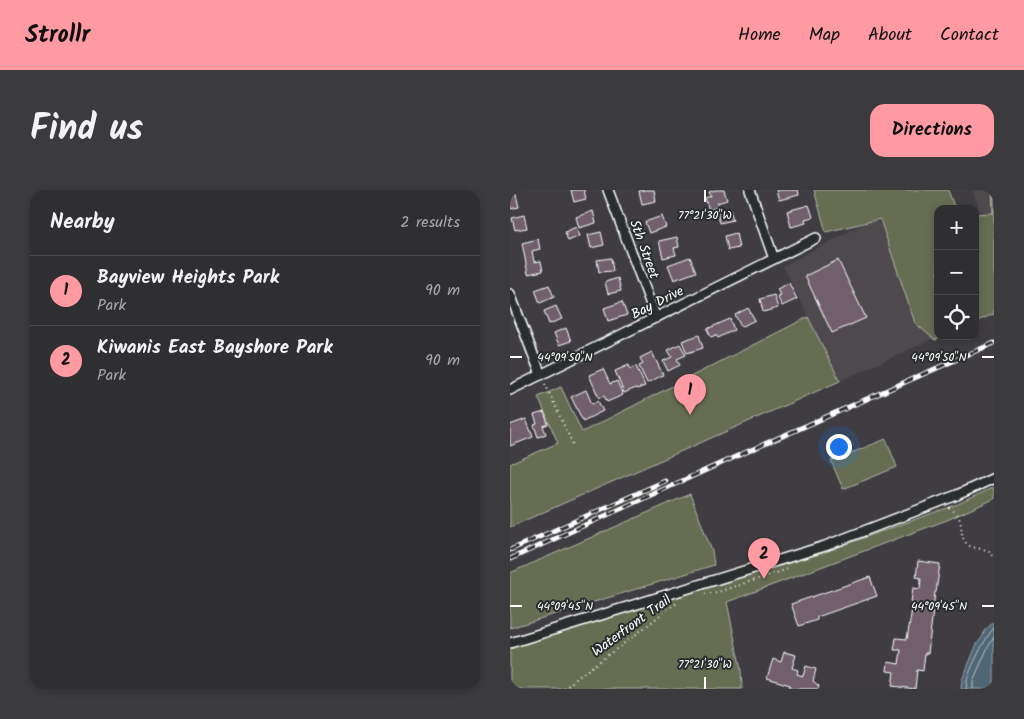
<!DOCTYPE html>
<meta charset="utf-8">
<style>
:root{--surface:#2f2e31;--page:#3b3a3d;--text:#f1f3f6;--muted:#a7a8ab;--line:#4a4a4d;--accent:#ff9aa2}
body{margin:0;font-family:Kalam,sans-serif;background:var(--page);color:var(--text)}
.controls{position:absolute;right:15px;top:15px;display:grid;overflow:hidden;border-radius:10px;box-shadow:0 2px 8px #0003}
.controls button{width:45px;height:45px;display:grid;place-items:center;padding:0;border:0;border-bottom:1px solid var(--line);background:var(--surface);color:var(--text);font:25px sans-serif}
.you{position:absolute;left:328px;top:256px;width:18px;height:18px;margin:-12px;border:4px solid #fff;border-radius:50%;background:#1a73e8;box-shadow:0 0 0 8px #1a73e833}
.badge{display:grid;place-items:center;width:32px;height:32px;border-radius:50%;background:var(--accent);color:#111;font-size:16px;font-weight:700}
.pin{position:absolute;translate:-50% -41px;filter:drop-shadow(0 1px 2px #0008)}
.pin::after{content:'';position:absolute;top:26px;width:18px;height:15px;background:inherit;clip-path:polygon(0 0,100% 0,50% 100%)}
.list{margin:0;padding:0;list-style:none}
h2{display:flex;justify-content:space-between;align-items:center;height:65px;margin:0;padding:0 20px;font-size:21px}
h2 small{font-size:16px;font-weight:400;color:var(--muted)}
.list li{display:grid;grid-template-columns:32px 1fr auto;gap:15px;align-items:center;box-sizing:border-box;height:70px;padding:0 20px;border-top:1px solid var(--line)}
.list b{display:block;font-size:19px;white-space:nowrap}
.list p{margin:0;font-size:16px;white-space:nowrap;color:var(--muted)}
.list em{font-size:16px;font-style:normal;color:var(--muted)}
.icon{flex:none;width:28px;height:28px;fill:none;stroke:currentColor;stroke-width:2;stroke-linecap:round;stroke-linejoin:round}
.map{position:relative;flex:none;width:484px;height:499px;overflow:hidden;border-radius:15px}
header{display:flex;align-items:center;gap:30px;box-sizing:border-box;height:70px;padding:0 25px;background:var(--accent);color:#111}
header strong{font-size:24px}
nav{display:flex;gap:28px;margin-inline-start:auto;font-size:18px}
.intro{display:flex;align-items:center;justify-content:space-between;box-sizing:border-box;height:120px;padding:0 30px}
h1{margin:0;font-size:35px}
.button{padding:12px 22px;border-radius:15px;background:var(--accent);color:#111;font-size:18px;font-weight:700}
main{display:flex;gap:30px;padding:0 30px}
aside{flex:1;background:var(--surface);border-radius:15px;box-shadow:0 2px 8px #0003}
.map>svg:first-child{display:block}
</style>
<header>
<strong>Strollr</strong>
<nav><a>Home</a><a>Map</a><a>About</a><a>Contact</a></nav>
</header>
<div class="intro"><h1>Find us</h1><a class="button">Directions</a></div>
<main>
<aside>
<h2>Nearby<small>2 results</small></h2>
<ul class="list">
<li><span class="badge">1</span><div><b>Bayview Heights Park</b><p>Park</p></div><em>90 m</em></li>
<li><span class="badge">2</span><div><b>Kiwanis East Bayshore Park</b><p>Park</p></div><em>90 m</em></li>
</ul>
</aside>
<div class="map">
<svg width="484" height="499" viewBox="0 0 484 499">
<rect width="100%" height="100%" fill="#3f3d41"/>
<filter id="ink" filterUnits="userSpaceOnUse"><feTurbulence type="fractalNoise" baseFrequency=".02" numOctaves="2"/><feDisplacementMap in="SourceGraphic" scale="10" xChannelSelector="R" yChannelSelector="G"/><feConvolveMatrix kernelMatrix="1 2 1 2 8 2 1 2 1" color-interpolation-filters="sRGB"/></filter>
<g filter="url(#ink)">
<path fill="#4e484e" d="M462 0H484V59Z
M376 22 425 148 330 191 273 76Z"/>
<path fill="#666d53" stroke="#b2b6a9" d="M304 0H438L445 19H428V146H434L425 150 405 133 370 29 316 42Z
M482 0H484V124L465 132V24L483 23Z
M298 127 330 191 0 337V274L48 253 28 207 51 197 72 242Z
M376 249 387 277 333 299 321 271Z
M484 297V309L437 330 217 412 231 480 232 499H0V458L306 365 448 314Z
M180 304 202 361 204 375 0 438V383Z"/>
<path fill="#506674" stroke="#96a3ac" d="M484 432V499H451L452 490 467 454 473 446 474 441Z"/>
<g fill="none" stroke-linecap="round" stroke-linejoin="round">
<path stroke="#b9c2c7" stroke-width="1" d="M456 499C457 496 456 494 457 491 459 480 476 446 484 438
M463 499V491L477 459 484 447"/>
</g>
<path fill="#71616c" stroke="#fff" d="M61 0H74L76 9 64 12Z
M135 0H144L146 11 132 14 129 1Z
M205 0H214L217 10 207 13 209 17 199 20 195 8 201 6 199 2Z
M266 0H288L289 5 269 10Z
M5 1 9 17 0 19V3Z
M299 15 303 27 295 29 296 33 281 37 277 21Z
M220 19 223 30 210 33 207 22Z
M83 21 86 33 69 38 66 27Z
M14 25 17 38 5 40 2 28Z
M152 26 156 37 139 43 135 32Z
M66 37 70 46 58 51 55 42Z
M91 42 94 55 81 58 78 45Z
M226 43 229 58 218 60 215 46Z
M167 47 169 57 164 58 166 65 153 68 149 51Z
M28 49 30 59 22 61 24 72 31 71 33 81 18 84 12 53Z
M180 67 186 82 164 90 158 75Z
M101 68 103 81 89 82 87 70Z
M328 70 356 128 322 143 295 86Z
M108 88 111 101 98 104 95 92Z
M279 93 287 109 272 116 267 106 270 105 267 99Z
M39 95 44 107 30 113 25 100Z
M264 105 268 118 253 122 250 109Z
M112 112 117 125 98 131 94 118Z
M46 116 52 129 39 134 34 121Z
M238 118 245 130 231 137 225 125Z
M220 129 224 140 208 148 206 145 201 147 197 139Z
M56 138 61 151 49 155 44 143Z
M189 145 193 158 177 163 172 151Z
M170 154 176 165 167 169 170 175 158 181 153 171 162 167 158 160Z
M142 162 153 185 137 193 129 176 133 174 130 168Z
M119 175 120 179 126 176 135 196 127 199 126 198 114 203 105 181Z
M93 179 100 194 107 191 113 205 97 212 94 206 89 208 79 185Z
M76 200 82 214 88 211 93 221 73 231 61 207Z
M34 222 38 234 33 236 36 244 28 247 24 235 27 234 24 225Z
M16 229 23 247 0 256V235Z
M408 371 430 374 426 402H425L418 463H415L413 481 407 480 405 499 382 496 384 482 377 481 378 472 389 474 391 460H384L386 448 397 449 403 413 401 412 403 398 410 399 411 388 406 387Z
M360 387 367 406 307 427V430L289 436 281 414Z
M274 462 286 465 282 478 288 480 287 484 293 486 296 476 306 479 303 491 309 496 308 499H278L280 495 257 488 263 469 271 472Z"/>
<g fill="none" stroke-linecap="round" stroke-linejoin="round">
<defs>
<path id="street" d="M98 0 146 128
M240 0 264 69
M0 104 31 185
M0 200 306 48
M0 453 315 356 447 305 484 288"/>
</defs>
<use href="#street" stroke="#fff" stroke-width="12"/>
<path stroke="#fff" stroke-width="2" stroke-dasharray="1 4" stroke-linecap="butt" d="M35 194 64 257
M439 318C457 327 447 342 456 353 461 359 473 358 479 361L484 369
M195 404 208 402 281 378
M54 499C78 478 105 461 130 441 143 432 153 421 167 413"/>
<use href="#street" stroke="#2a2d2e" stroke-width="9"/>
<defs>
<path id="rail" d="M0 360 155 291
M0 369 216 271 484 153"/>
</defs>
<use href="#rail" stroke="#fff" stroke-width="5"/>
<use href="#rail" stroke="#2a2d2e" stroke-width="3" stroke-dasharray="9" stroke-linecap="butt"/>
</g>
</g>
<path fill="none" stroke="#fff" stroke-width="2" d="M195 0V12M0 167H12M472 167H484M0 416H12M472 416H484M195 487V499"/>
<g text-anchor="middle" stroke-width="4" stroke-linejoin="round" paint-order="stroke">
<g font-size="14" fill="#fff" stroke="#2a2d2e">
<text transform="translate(135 59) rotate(70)" y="5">5th Street</text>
<text transform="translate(147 112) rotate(-27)" y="5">Bay Drive</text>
<text transform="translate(121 435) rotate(-36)" y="5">Waterfront Trail</text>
</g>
</g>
<g font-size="12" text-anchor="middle" fill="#fff" stroke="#2a2d2e" stroke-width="4" stroke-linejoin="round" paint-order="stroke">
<text x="195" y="29">77°21'30"W</text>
<text x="55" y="171">44°09'50"N</text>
<text x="429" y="171">44°09'50"N</text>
<text x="55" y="420">44°09'45"N</text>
<text x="429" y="420">44°09'45"N</text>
<text x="195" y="478">77°21'30"W</text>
</g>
</svg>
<div class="controls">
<button>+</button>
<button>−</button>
<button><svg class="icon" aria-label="locate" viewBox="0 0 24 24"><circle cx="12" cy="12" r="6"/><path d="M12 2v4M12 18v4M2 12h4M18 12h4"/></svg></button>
</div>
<div class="you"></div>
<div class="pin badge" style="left:180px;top:225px">1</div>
<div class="pin badge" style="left:254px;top:389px">2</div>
</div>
</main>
